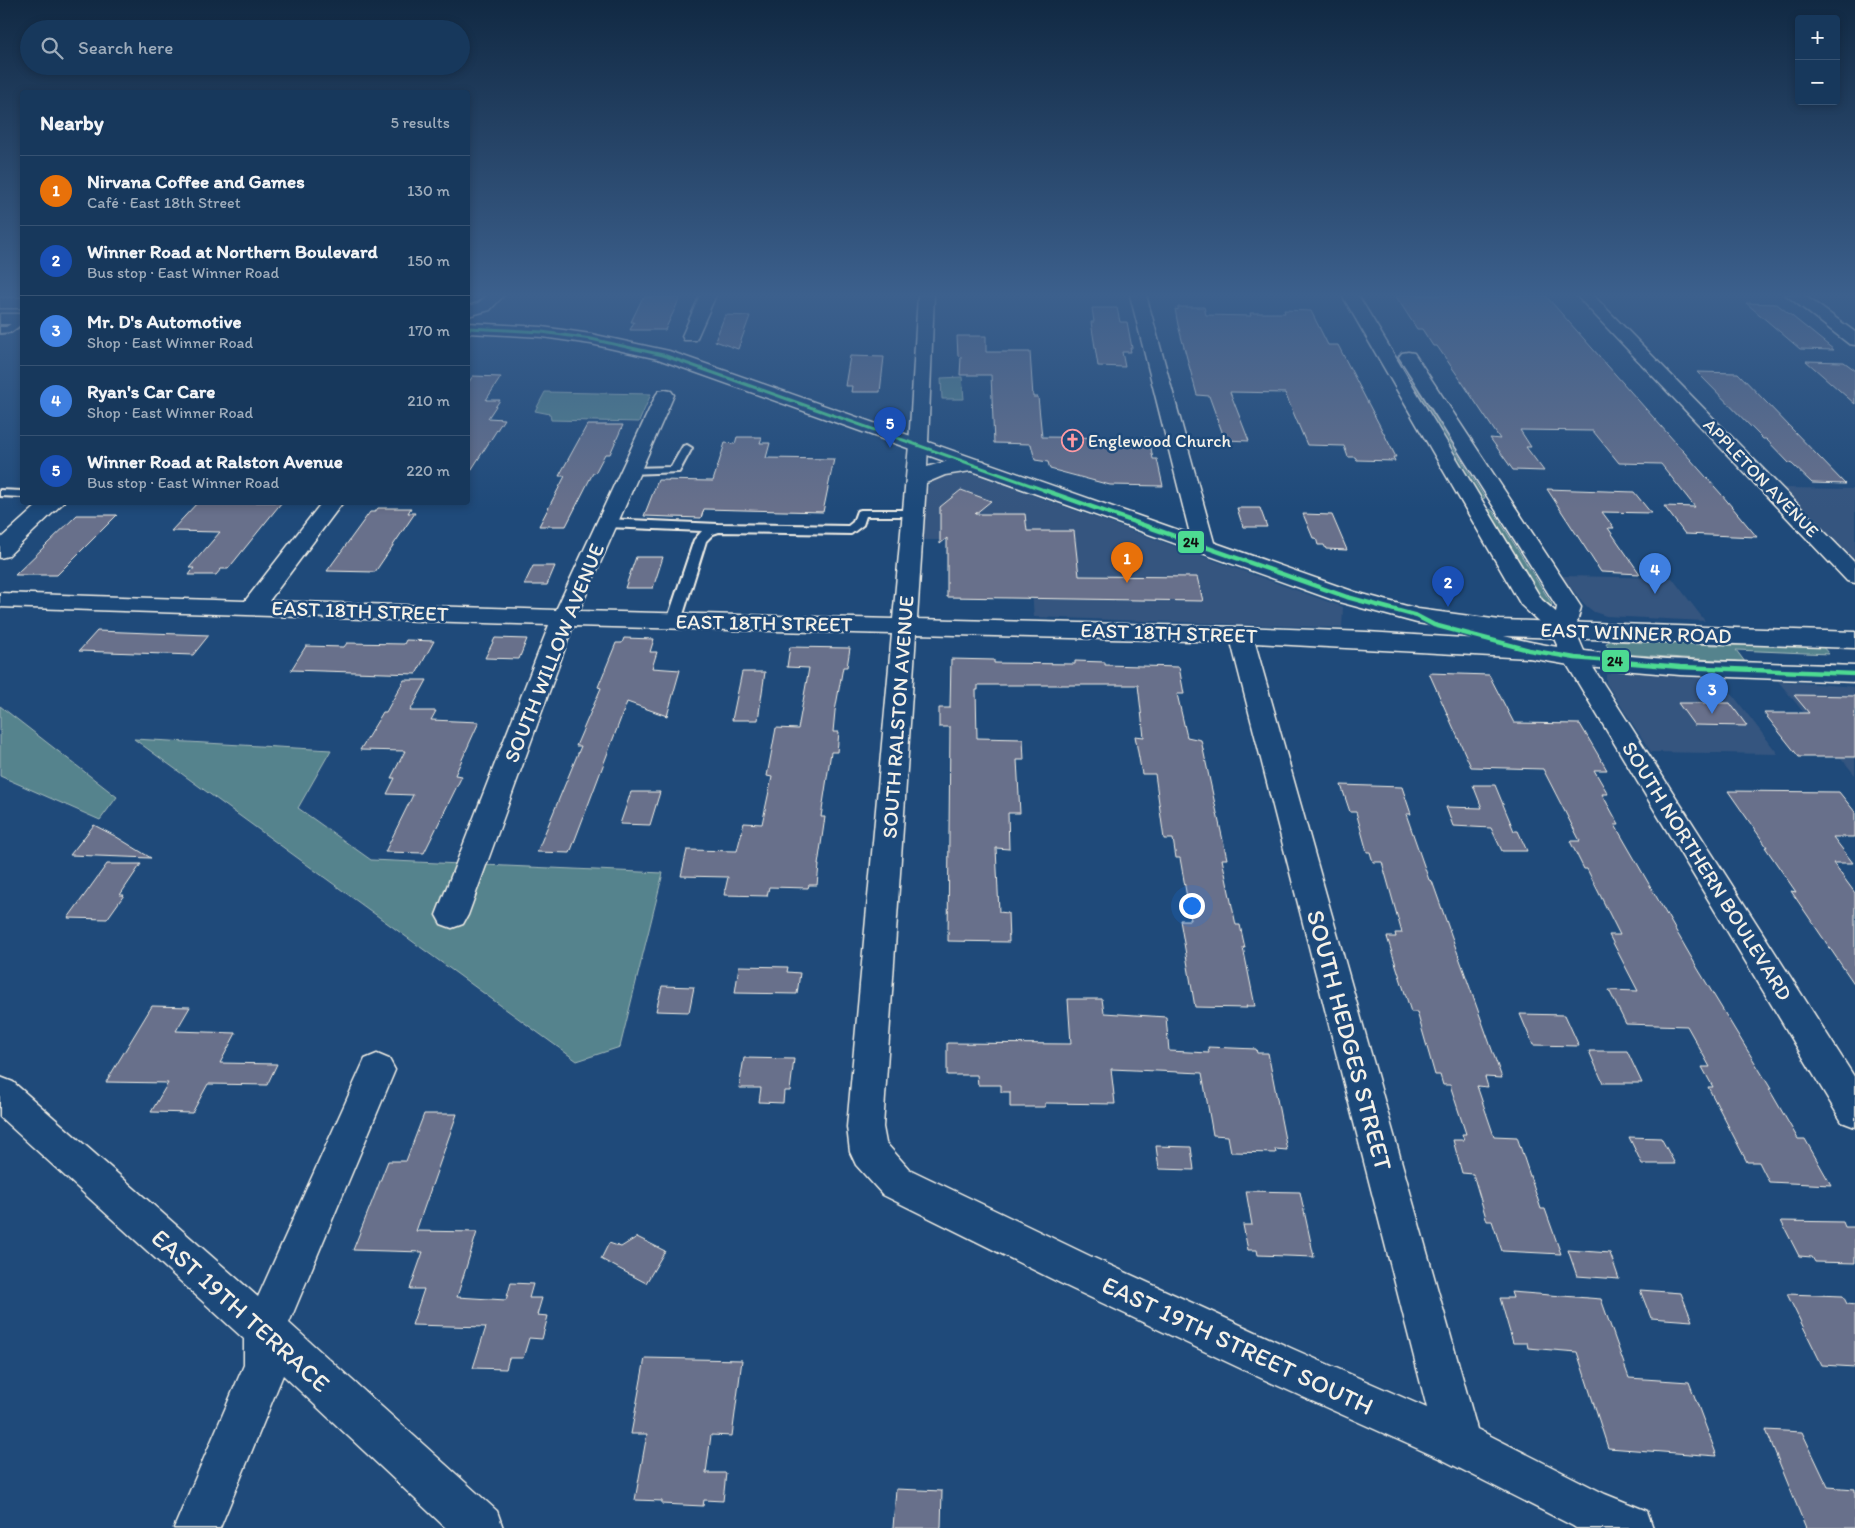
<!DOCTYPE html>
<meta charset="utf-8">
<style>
:root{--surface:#17385c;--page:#244365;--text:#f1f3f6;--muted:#9eacbb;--line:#365272;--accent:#e797bd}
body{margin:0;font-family:Itim,sans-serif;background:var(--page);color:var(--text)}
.controls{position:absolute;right:15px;top:15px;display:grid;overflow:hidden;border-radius:5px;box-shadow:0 2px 8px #0003}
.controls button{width:45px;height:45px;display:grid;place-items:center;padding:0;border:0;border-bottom:1px solid var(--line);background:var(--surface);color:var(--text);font:25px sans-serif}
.you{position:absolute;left:1191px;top:905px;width:18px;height:18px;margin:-12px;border:4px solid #fff;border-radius:50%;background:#1a73e8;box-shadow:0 0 0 8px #1a73e833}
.badge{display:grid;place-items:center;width:32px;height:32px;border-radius:50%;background:var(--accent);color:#fff;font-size:16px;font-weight:700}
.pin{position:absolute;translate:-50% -41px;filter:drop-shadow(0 1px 2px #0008)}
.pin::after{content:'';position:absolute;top:26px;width:18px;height:15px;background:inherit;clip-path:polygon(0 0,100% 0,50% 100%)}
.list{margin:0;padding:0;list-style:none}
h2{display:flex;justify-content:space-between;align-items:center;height:65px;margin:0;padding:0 20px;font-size:21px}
h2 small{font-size:16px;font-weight:400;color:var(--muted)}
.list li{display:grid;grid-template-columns:32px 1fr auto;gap:15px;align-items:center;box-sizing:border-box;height:70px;padding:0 20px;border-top:1px solid var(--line)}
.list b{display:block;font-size:19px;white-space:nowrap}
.list p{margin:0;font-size:16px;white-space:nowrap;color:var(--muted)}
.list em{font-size:16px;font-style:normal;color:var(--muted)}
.icon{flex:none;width:28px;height:28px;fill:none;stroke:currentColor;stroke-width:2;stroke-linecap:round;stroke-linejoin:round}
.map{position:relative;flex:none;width:1855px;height:1528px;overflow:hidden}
.search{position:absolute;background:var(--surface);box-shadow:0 2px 8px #0003;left:20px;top:20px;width:450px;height:55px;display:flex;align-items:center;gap:12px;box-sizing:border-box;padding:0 18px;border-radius:28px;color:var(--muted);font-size:19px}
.panel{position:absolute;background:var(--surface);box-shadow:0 2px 8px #0003;left:20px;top:90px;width:450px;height:415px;border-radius:5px}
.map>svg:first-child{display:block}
</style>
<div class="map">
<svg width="1855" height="1528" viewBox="0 0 1855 1528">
<rect width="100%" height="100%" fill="#1f4a7a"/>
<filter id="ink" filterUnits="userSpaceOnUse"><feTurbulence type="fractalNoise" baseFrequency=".02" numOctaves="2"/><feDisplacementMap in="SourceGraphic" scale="10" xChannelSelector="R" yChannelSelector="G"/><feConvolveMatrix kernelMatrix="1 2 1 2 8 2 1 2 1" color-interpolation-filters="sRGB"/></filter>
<g filter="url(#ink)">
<path fill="#35557f" d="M957 473 974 474 1343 607 1342 628 1034 617 1028 540H923L926 492 931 481 944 475Z
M1783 488 1855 489V561Z
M1561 576 1672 578 1705 621 1606 616 1594 612 1585 605Z
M1615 671 1719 677 1778 754 1651 752 1606 683V675Z
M1778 681 1855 687V775Z"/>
<path fill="#55838d" stroke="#a4baba" d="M962 377 964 399H942L941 378Z
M1408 380 1413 382 1485 498 1481 499Z
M545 392 651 394 639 422 551 420 550 414 535 411Z
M1490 509 1494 512 1552 604 1551 607H1546L1486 510Z
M1610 641 1716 645H1821L1829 654 1736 650 1745 662 1622 654 1608 648 1606 643Z
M0 706 117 797 100 820 0 776Z
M134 739 331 750 298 808 371 860 663 873 620 1047 577 1061Z"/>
<path fill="#68708b" stroke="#f4f1e8" d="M1395 295 1546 296 1722 495 1757 537 1685 534 1664 506 1695 507 1661 464 1619 463 1593 431 1520 430 1531 447H1526L1544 471 1513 470 1490 438 1500 439 1460 379 1437 346H1433L1422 329H1417Z
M646 297 680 298 665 330H630L634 322H631L642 299Z
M1746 303 1777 304 1834 350 1800 349Z
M1178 307H1204L1206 315 1251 316 1250 313H1285L1284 310 1311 311 1328 345H1338L1396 457H1393L1395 461 1357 460 1355 457H1348L1344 446 1307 445 1285 393 1230 392 1249 441 1225 440 1209 396 1197 395 1178 325 1175 309 1178 310Z
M1092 308H1117L1120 322H1127L1132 348H1130L1131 352H1122L1125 367 1098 366 1091 322H1094Z
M725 315 750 316 738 349 715 341Z
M957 336H986V352H1030L1033 397H1038L1042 437 1149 438 1153 459H1157L1163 486 1110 485 1050 469 1048 462 1035 460 1031 444 994 443 991 375H960L961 357 958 356Z
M850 356 884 357 880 392H851L852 386H845Z
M1806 361 1844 362 1855 370V404Z
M1697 372 1738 373 1845 484 1812 483 1792 464 1789 463 1766 439H1763Z
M473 376 501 377 486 400H500L488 418 504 419 468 475V383Z
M587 425H623L610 454H605L595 473H593L566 526H539L565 476H559Z
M737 437H762L760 443H770L766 458 834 459 823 512 704 509 701 518 644 516 658 480 713 481 725 443 735 444Z
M1547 489 1634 492 1651 513 1602 512 1614 528H1608L1640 574 1601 572Z
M961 490 991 501 975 514H1025L1027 531H1074L1079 576 1197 577 1203 601 947 597V538L940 544V507Z
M198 502H282L228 569H221L216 575H189L194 568H189L220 532 171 531Z
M378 508H411L408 513H415L375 572 327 571 370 512H375Z
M1237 508H1260L1267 527H1243Z
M1303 514 1332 515 1347 550 1326 549 1324 545H1318L1316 538H1313Z
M77 515H117L57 575H15Z
M636 557H663L653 588H625Z
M533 566H555L547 585H524Z
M97 631 150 633 209 635 193 655 79 651Z
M495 638 527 639 519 659 485 658Z
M624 638 654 639 650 652H657L652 668 680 670 667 716 627 702 570 853 537 852 581 746H576L601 688 598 687 616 643H622Z
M406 640 434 641 416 674 291 670 306 646 344 647 347 643 404 644Z
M790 647 850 648 847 667H843L835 711 833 732H839L837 752H831L821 817H825L818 865H819L817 885H809L808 888 769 887 767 896 724 895 728 877 681 876 687 850 737 851 744 823 762 824 772 777 767 776 776 728 798 729 809 668 787 667Z
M951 659 994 660V663L1075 664V661L1105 662V665L1179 667 1184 694H1177L1187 737 1201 740 1227 859H1222L1236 925H1240L1245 948 1243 947 1255 1006H1246L1247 1008 1195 1007 1180 920H1191L1180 858H1176L1173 839H1164L1155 774H1142L1135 736 1144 737 1138 685H978V690H976L977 738 1023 739 1024 760H1017L1020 813H1008L1009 849 996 848 999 912 1008 913 1009 942 948 941 950 727H939V708H950Z
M742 672H765L758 720H732Z
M1429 673 1489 675 1514 723 1580 724 1607 770H1594L1608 794H1602L1619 825H1615L1698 969 1771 1089H1769L1798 1139H1805L1831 1185 1769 1182 1759 1162H1747L1708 1087H1713L1702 1067H1710L1687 1026 1626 1024 1609 990 1638 991 1609 935H1620L1587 869H1584L1570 841H1580L1543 769 1471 767Z
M404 680H427L410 711H436L431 720 479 722 455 775 462 776 424 853 385 852 413 795 387 794 395 778H391L405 751 360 750 383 712H386Z
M1794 695 1855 696V757H1799L1764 713H1809Z
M1678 703H1730L1747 726 1694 725Z
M1341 785 1402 787 1411 814H1406L1429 880 1432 881 1502 1078 1485 1077 1488 1087 1477 1086 1494 1136 1517 1137 1541 1209H1545L1561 1254 1502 1251 1492 1221H1487L1473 1174 1462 1173 1453 1140H1464L1462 1134H1466L1450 1085H1443L1440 1075H1435L1417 1012H1411L1387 937H1396L1395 933H1402L1382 862H1373L1370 852H1367L1356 812H1350Z
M1473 785H1495L1514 831H1518L1527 851H1502L1491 828 1453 826 1446 807 1482 808Z
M1728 791 1839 792 1855 812V837H1833L1853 863H1833L1855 893V985L1791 891 1796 892 1765 847H1767Z
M631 792H660L650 825 620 824Z
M94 825 115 836 151 858 70 855Z
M107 864H141L120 895H124L107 919 68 918Z
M739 966 788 967 787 972 800 973 797 994 735 993Z
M662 986 694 987 689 1012 656 1011Z
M1068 999H1102L1104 1013 1166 1017 1169 1051 1209 1053 1208 1047 1256 1049 1257 1053H1268L1287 1150 1275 1149 1276 1153 1231 1152 1228 1136 1213 1135 1202 1073 1111 1069 1115 1104 1045 1103V1107H1010V1092H1001V1085H978L977 1075H947V1043L1071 1044Z
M152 1006 190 1007 176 1031 236 1033 220 1063 277 1064 267 1085 208 1084 192 1113 151 1112 168 1083 106 1082Z
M1520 1014 1565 1015 1579 1046 1533 1045Z
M1589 1051H1627L1642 1083H1603Z
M744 1058 794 1059 790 1091H784L783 1103 759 1102 761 1088H739Z
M424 1114H457L416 1231 477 1232 457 1297 506 1300 511 1283 533 1284 529 1298H542L537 1315 548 1316 542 1339 529 1338 523 1358H509L506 1369 473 1368 486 1327 412 1325 424 1289H410L423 1252 353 1250 388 1161H406Z
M1629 1137 1661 1138 1675 1164H1642Z
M1156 1146 1191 1147 1194 1170 1159 1169Z
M1246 1191 1300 1192 1314 1257 1258 1255 1257 1250H1248L1243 1225H1252Z
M1781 1221 1843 1222 1845 1227H1855V1263L1815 1262 1812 1257 1799 1256Z
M637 1237 665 1251 646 1283 601 1259 609 1243 621 1247Z
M1568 1250 1610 1253 1619 1279 1577 1276Z
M1640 1290 1681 1293 1692 1321 1651 1318Z
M1511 1292 1601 1299 1629 1378 1689 1382 1717 1456 1608 1448 1577 1352 1528 1348 1527 1343H1513L1500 1298H1513Z
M1787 1294 1843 1296 1847 1304 1855 1305V1367L1822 1365Z
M645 1358 742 1360 732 1436 711 1435 706 1473H726L723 1501 704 1500 703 1506 662 1504V1501L635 1500 647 1434H631Z
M1766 1430 1802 1432 1828 1487 1855 1489V1528H1806Z
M896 1489 942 1491 941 1528H893Z"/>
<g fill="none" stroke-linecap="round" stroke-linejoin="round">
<defs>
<path id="lane" d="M22 317V324L11 332 0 333V327H6Z
M687 445 692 448 679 472 631 474 626 471 631 468 671 467 683 446Z
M0 490 22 491V497L0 496Z
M861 510H914L920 513 914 516H866L863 525 851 534 719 532 713 534 706 541 681 621 674 625 667 621 694 540 702 531 607 527 601 523 607 519 718 524 848 526 853 522 857 511Z"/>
<path id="street" d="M488 295H504L490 310 468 316V306L478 303Z
M700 295H716L696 340H684L682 336Z
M918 295H934L927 467C944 462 967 456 984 461L987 465 984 469 945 475 926 483 917 619 1241 627 1367 632 1528 642 1537 644 1540 650 1537 656 1528 658 1255 643 1477 1429 1605 1494 1647 1511 1653 1528H1576L1573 1526 1443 1460 1263 1379 1064 1285 883 1195 856 1165 850 1152 847 1127 892 634 573 626 468 915 463 924 452 928 441 924 436 915 549 625 0 607V593L245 601 322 502H343L269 601 556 610 656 395 659 391 665 390 671 391 674 395 579 611 893 619 909 445ZM916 634 1231 642 1427 1408 1293 1349 1092 1257 909 1169 886 1143 883 1127Z
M1130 295H1146L1215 546 1212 551 1204 553 1196 551 1193 546Z
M1342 295H1358L1542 600 1556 612 1557 607 1399 357 1402 353 1408 352 1414 353 1581 607 1575 630 1587 658 1855 1078V1127L1842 1122 1563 658 1552 634 1521 605Z
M1576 295H1593L1855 563V583L1847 581Z
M1786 295H1804L1855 332V345L1849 344Z
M0 298H22V308H0Z
M377 1054 389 1059 395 1070 289 1323 497 1511 503 1528H446L283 1375 220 1528H174L244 1365V1339L0 1117V1077L13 1082 258 1297 365 1059Z"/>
<path id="secondary" d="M0 314H22V324H0Z
M468 323 542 327 591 334 669 351 1355 592 1418 609 1500 620 1855 632V648L1504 636C1615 664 1740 661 1855 666V682L1680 675 1575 666 1529 658 1473 643 1470 638 1475 632 1417 623 1339 602 658 359 591 344 542 337 468 333Z
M41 502H64L8 556 0 558V539Z"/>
</defs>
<use href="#lane" stroke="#f4f1e8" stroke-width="4"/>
<use href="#street" stroke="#f4f1e8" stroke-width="3"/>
<use href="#secondary" stroke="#f4f1e8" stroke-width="3"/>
<use href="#lane" fill="#1f4a7a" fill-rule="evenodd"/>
<use href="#street" fill="#1f4a7a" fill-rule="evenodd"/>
<use href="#secondary" fill="#1f4a7a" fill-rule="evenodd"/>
<defs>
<path id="bus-1-far1" d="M468 328 542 332 591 339 663 355 1047 491"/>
<path id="bus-1" d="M1044 490 1347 597 1417 616 1434 625 1529 650 1575 658 1680 667 1855 674"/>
</defs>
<use href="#bus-1-far1" stroke="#1f4a7a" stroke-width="5.5"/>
<use href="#bus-1" stroke="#1f4a7a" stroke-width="8"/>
<use href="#bus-1-far1" stroke="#4ddb92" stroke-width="3"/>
<use href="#bus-1" stroke="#4ddb92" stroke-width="4.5"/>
</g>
</g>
<linearGradient id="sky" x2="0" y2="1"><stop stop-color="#112943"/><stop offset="0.58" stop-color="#3c608d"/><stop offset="1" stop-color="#3c608d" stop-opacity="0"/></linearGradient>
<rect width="1855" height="509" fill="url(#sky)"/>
<defs>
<symbol id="church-ring" viewBox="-11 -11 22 22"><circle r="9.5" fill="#1f4a7a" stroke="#ff9aa2" stroke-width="1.5"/><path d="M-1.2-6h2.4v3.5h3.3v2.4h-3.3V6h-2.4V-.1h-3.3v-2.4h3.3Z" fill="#ff9aa2"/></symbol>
</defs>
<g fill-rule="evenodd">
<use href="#church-ring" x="1060" y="428" width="25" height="25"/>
</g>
<g text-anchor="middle" stroke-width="5" stroke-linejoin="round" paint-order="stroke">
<g font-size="18" fill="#f4f1e8" stroke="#1f4a7a" text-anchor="start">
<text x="1088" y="447">Englewood Church</text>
</g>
<g font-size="18" fill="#f4f1e8" stroke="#1f4a7a">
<text transform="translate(1761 478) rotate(46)" y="6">APPLETON AVENUE</text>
</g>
<g font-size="21" fill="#f4f1e8" stroke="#1f4a7a">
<text transform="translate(360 611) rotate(2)" y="7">EAST 18TH STREET</text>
<text transform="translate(764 623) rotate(1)" y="7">EAST 18TH STREET</text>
<text transform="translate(1169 633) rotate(2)" y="7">EAST 18TH STREET</text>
<text transform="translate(1636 633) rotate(2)" y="7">EAST WINNER ROAD</text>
<text transform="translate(554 653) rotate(-68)" y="7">SOUTH WILLOW AVENUE</text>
<text transform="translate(898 717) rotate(-86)" y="7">SOUTH RALSTON AVENUE</text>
<text transform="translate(1707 871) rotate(58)" y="7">SOUTH NORTHERN BOULEVARD</text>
</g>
<g font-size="25" fill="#f4f1e8" stroke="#1f4a7a">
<text transform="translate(1350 1040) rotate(75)" y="9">SOUTH HEDGES STREET</text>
<text transform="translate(241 1310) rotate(42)" y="9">EAST 19TH TERRACE</text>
<text transform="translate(1238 1345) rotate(25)" y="9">EAST 19TH STREET SOUTH</text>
</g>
</g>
<g stroke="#1f4a7a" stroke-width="2">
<rect x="1177" y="530" width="28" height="24" rx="5" fill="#4ddb92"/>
<rect x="1601" y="649" width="29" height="24" rx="5" fill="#4ddb92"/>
</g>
<g font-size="14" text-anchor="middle" font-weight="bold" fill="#111">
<text x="1191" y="547">24</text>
<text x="1615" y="666">24</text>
</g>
</svg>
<div class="controls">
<button>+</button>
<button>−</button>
</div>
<div class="you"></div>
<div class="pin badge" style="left:1127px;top:583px;background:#e8710a">1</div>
<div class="pin badge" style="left:1448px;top:607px;background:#1a4fb4">2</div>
<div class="pin badge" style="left:1712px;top:714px;background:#3f7fe0">3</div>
<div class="pin badge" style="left:1655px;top:594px;background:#3f7fe0">4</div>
<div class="pin badge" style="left:890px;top:448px;background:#1a4fb4">5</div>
<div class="search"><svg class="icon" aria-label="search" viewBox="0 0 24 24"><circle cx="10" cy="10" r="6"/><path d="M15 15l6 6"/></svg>Search here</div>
<section class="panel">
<h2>Nearby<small>5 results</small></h2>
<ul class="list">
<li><span class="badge" style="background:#e8710a">1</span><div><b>Nirvana Coffee and Games</b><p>Café · East 18th Street</p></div><em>130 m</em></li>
<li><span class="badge" style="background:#1a4fb4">2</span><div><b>Winner Road at Northern Boulevard</b><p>Bus stop · East Winner Road</p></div><em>150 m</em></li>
<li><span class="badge" style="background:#3f7fe0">3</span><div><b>Mr. D's Automotive</b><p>Shop · East Winner Road</p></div><em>170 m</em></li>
<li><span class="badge" style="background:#3f7fe0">4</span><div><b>Ryan's Car Care</b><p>Shop · East Winner Road</p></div><em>210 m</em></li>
<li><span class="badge" style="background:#1a4fb4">5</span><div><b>Winner Road at Ralston Avenue</b><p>Bus stop · East Winner Road</p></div><em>220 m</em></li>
</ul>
</section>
</div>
